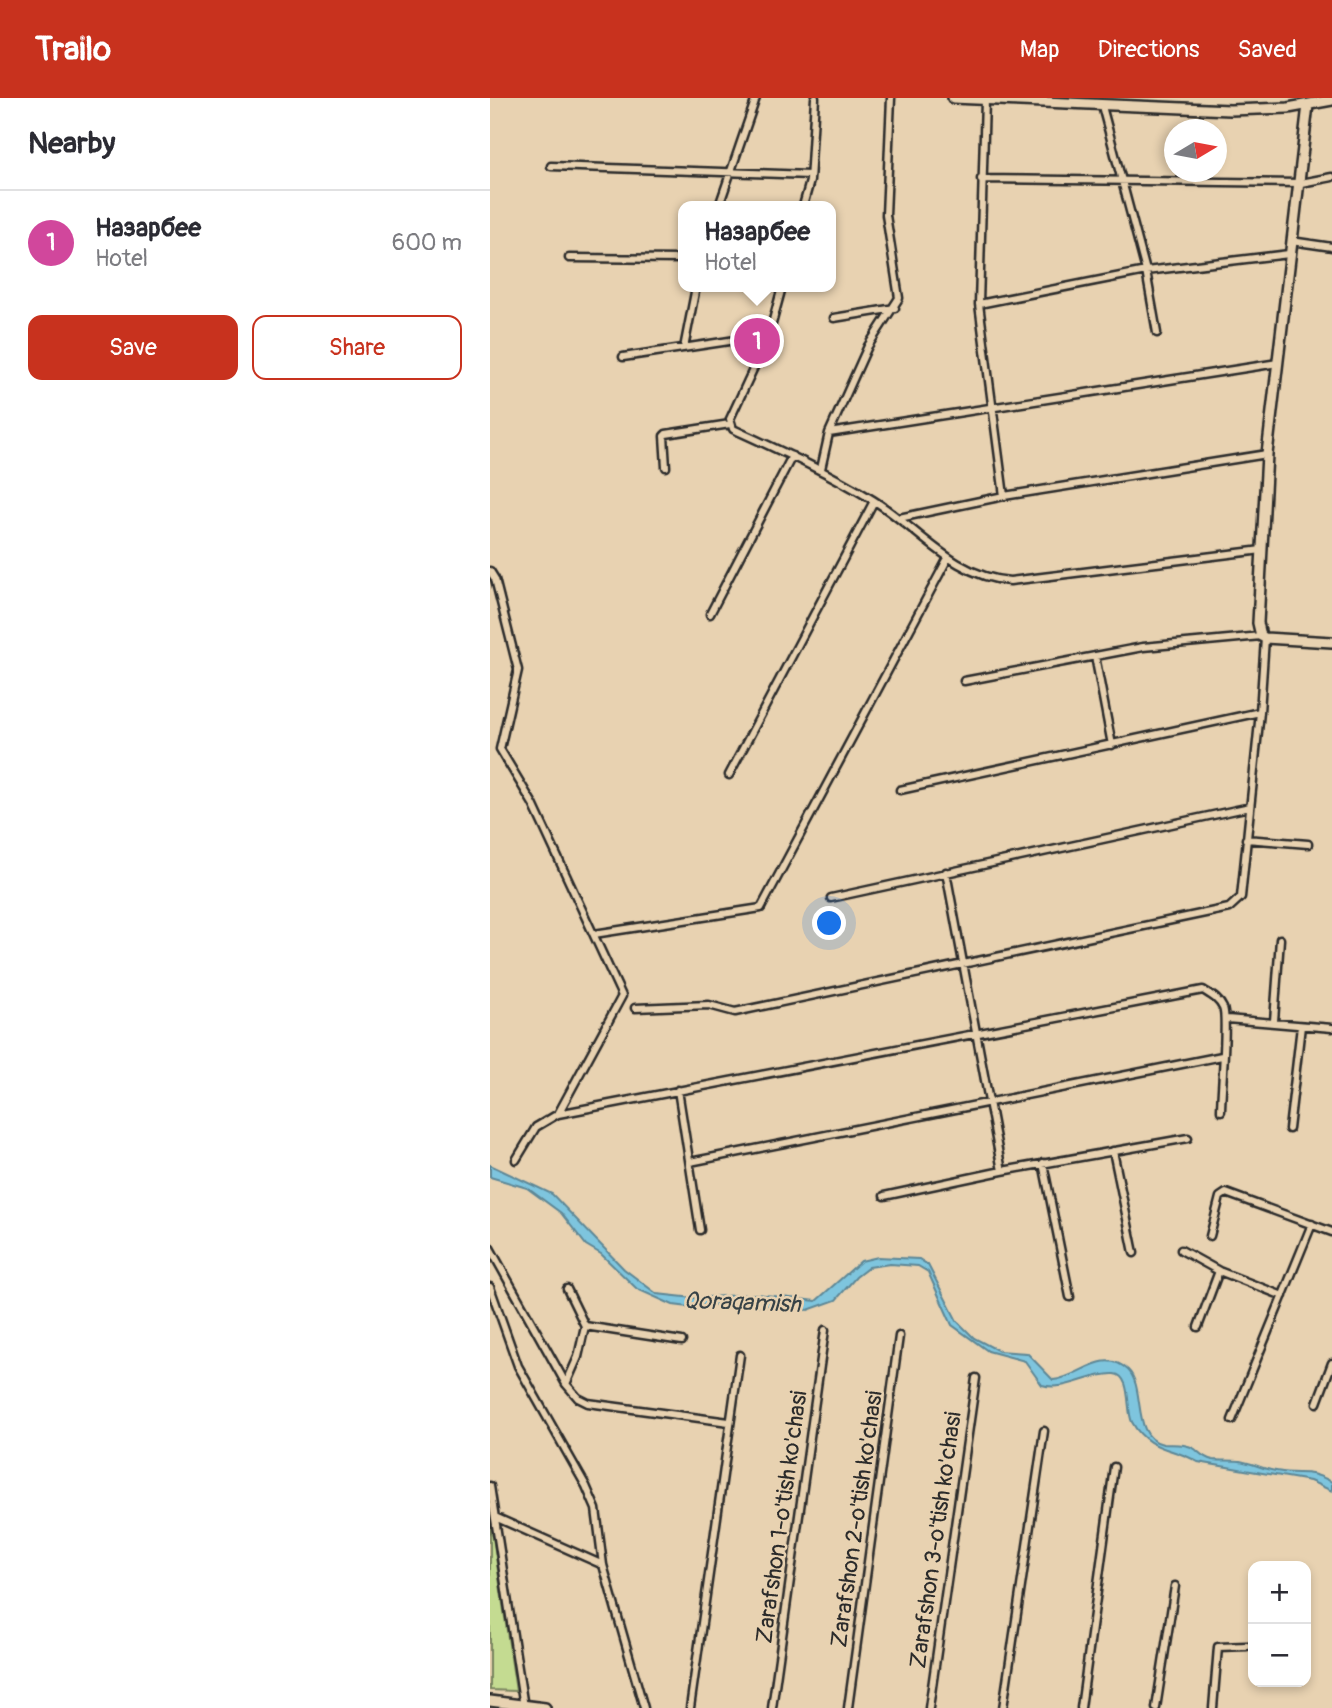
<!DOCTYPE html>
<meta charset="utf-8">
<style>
:root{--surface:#fff;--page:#f2f2f3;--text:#2b2b33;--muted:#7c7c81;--line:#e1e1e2;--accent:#c8321e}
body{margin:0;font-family:Pangolin,sans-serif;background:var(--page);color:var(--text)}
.controls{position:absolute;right:21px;bottom:21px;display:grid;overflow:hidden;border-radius:14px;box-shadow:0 4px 10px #0003}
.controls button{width:63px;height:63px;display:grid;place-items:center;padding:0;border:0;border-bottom:2px solid var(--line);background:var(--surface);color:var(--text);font:35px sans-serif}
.compass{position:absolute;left:674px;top:21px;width:63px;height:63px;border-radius:50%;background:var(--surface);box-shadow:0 4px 10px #0003;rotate:80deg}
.you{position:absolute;left:340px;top:826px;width:24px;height:24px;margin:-18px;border:5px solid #fff;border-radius:50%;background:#1a73e8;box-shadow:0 0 0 10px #1a73e833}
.badge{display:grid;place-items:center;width:46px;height:46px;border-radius:50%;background:var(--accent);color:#fff;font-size:23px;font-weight:700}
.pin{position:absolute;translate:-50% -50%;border:4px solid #fff;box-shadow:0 2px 7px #0006}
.popup{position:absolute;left:188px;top:103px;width:158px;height:91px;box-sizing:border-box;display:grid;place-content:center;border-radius:14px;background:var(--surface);filter:drop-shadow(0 2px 5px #0005);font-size:23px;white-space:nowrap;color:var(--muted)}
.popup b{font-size:26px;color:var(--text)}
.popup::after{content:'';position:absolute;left:50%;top:100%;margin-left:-14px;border:14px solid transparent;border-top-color:var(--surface)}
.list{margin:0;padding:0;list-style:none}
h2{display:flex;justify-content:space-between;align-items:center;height:91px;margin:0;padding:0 28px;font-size:30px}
h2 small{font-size:23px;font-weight:400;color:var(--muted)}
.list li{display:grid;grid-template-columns:46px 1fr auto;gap:21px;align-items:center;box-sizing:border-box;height:105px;padding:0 28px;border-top:2px solid var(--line)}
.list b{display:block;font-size:26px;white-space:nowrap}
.list p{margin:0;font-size:23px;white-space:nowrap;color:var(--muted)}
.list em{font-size:23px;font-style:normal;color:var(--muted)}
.actions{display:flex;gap:14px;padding:21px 28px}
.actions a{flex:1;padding:16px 0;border:2px solid var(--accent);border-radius:14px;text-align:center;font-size:24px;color:var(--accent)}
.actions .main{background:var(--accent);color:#fff}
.map{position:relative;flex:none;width:842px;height:1610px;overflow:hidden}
header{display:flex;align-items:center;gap:42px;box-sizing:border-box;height:98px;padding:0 35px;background:var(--accent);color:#fff}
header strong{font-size:33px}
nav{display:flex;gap:38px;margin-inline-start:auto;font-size:24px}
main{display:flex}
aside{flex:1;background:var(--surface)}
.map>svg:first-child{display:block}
</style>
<header>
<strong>Trailo</strong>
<nav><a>Map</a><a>Directions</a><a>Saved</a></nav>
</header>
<main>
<aside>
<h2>Nearby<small></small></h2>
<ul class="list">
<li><span class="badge" style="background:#d1479c">1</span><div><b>Назарбее</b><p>Hotel</p></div><em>600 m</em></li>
</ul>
<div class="actions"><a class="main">Save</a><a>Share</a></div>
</aside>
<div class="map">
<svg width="842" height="1610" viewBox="0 0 842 1610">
<rect width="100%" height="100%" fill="#e8d2b1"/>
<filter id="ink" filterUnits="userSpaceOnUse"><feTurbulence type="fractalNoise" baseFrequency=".0143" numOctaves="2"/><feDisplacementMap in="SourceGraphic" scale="14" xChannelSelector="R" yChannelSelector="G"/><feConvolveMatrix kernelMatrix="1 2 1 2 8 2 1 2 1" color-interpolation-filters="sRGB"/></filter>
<g filter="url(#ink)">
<path fill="#c4db91" stroke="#78835e" stroke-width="2" d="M0 1419 26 1593 0 1592Z"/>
<path fill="#7ec5de" stroke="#5d8796" stroke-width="2" d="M0 1067 62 1096 134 1171 167 1196 204 1200 266 1196 326 1203 371 1163 388 1159 429 1161 438 1167 467 1223 484 1240 509 1253 537 1255 563 1282C589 1281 612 1248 638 1272 656 1289 641 1340 673 1346 684 1347 695 1345 705 1351 711 1356 714 1360 723 1362 732 1363 741 1362 750 1363 762 1365 773 1371 786 1373 812 1378 817 1370 842 1384V1393L820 1383 708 1364C684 1349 658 1354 642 1324 636 1313 642 1277 624 1276 600 1275 575 1294 552 1287L535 1263 498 1253 462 1227 438 1174 428 1168 400 1166 379 1169 366 1179 346 1202 318 1212 242 1205 199 1209 183 1207 147 1191 111 1156 96 1147 71 1115 37 1090 0 1079Z"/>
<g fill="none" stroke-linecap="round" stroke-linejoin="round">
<defs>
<path id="street" d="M495 2 489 206 514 398
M612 8 656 173 667 235
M61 68 320 77
M491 81 811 85 842 79
M229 108 266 0
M313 108 320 83 325 0
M801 143 842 149
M79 160 194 161
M292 189 279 237 240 321 243 331C291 353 338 374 383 402 428 430 464 479 520 483L772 452
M489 206 656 173 799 156
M344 220 405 210
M194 250 206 189
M133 259 279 237
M339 335 788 265
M176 369 174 338 176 336 240 326
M331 371 339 335 378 248 409 200 396 117 401 0
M409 420 514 398 777 356
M0 473 5 481 28 572 10 651 43 706 132 898 68 1016 46 1029 26 1062
M220 516 302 358
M605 558 622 647
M474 583 653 549 771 538
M239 677 384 403
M410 692 770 614
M756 741 818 746
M456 774 512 1073
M341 800 760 709
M104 836 271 810 458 460
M145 910 219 907 245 914 739 810 751 799 770 614 775 540
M737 921 842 930
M784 923 790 841
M188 992 210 1132
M68 1016 713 892C721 897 729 901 733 910 738 919 731 995 731 1013
M799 1031 811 928
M623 1053 644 1155
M200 1064 732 958
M553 1065 580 1199
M394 1098 512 1073 698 1040
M720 1138 730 1099 736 1095 842 1134
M0 1150 76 1286 88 1300 98 1305 239 1324
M691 1152 729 1173
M0 1189 28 1268 96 1388 106 1411 113 1467 154 1610
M95 1228 192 1243
M708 1229 729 1173 793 1198
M76 1286 88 1259 95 1228 77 1191
M827 1305 842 1265
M742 1322 822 1126
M0 1388 34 1609
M5 1419 113 1467
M200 1610 250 1257
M282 1610 335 1232
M358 1610 409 1238
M439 1610 486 1280
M513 1610 554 1333
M591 1610 624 1369
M666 1610 685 1488
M723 1610 728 1549 757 1548"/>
<path id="secondary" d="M463 0 740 12 798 10 842 2
M818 7 777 356 768 525 771 538 775 540 842 544
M0 1603 55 1610"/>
</defs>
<use href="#street" stroke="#2b2b2b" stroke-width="11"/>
<use href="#secondary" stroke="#2b2b2b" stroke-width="14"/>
<use href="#street" stroke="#e8d2b1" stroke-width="6"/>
<use href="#secondary" stroke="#e8d2b1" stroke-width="9"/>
</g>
</g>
<g text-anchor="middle" stroke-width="5" stroke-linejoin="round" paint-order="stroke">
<g font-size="23" fill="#2b2b2b" stroke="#e8d2b1">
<text transform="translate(291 1419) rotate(-82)" y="8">Zarafshon 1-o'tish ko'chasi</text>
<text transform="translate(366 1421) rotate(-82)" y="8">Zarafshon 2-o'tish ko'chasi</text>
<text transform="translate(445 1442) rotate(-82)" y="8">Zarafshon 3-o'tish ko'chasi</text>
</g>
<g font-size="24" font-style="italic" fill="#374246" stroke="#e8d2b1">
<text transform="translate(252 1204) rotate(2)" y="8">Qoraqamish</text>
</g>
</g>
</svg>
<div class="controls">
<button>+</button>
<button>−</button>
</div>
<svg class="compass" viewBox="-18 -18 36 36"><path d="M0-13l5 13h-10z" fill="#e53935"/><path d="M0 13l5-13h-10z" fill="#7c7c81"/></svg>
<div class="you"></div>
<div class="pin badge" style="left:267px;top:243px;background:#d1479c">1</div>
<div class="popup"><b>Назарбее</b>Hotel</div>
</div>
</main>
